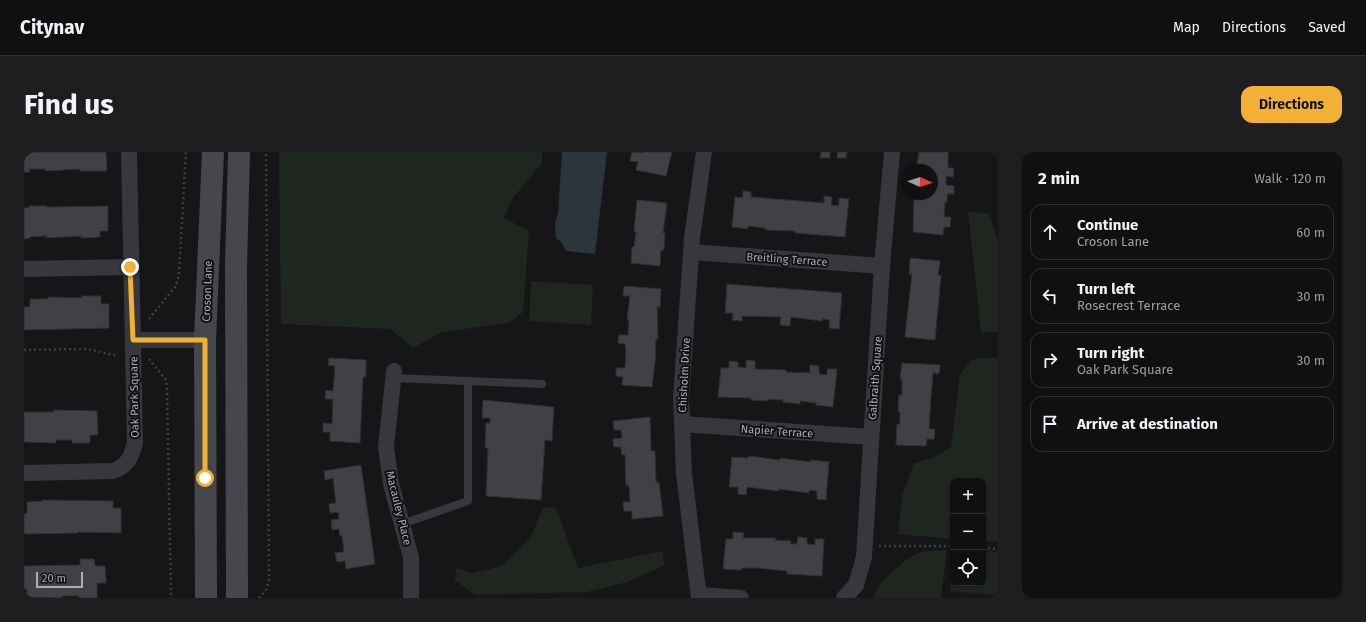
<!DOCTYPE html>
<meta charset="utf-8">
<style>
:root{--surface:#101012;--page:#1e1e20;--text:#f1f3f6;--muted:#9c9d9f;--line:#303032;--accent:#f2b134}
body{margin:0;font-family:"Fira Sans",sans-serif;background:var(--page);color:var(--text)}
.controls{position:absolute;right:12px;bottom:12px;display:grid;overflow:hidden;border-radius:8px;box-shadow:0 1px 3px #0004}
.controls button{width:36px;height:36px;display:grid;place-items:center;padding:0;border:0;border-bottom:1px solid var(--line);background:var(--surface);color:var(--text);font:20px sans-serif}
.compass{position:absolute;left:878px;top:12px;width:36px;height:36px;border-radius:50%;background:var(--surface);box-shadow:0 1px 3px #0004;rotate:93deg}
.scale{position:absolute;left:12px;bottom:10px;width:47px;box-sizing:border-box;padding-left:4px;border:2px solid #a8adb8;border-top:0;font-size:11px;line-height:14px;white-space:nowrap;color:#a8adb8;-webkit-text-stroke:3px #111113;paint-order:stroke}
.stop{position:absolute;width:12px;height:12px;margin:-9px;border:3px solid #f2b134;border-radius:50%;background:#fff}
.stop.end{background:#f2b134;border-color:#fff;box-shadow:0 1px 4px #0008}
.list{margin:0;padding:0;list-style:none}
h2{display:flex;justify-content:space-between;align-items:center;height:52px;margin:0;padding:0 16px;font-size:17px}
h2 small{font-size:13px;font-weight:400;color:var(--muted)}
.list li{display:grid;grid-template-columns:26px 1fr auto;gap:12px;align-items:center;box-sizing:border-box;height:56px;margin:0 8px 8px;padding:0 8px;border:1px solid var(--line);border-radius:12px}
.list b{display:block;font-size:15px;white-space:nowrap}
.list p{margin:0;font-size:13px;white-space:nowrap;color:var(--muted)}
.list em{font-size:13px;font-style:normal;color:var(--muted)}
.icon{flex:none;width:22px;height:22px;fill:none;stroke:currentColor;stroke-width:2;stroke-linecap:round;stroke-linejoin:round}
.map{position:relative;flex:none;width:974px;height:446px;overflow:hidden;border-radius:12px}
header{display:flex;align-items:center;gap:24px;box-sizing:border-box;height:56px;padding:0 20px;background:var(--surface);border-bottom:1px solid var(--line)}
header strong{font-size:19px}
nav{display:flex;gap:22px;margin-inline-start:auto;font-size:14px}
.intro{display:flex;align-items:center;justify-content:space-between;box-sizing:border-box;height:96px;padding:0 24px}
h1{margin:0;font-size:28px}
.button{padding:10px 18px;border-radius:12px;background:var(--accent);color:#111;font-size:14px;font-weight:700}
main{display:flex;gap:24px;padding:0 24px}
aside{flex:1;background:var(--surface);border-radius:12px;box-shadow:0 1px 3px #0004}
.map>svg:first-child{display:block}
</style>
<header>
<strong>Citynav</strong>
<nav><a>Map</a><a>Directions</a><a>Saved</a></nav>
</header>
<div class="intro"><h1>Find us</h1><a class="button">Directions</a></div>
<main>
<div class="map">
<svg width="974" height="446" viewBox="0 0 974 446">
<rect width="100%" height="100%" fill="#161618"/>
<path fill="#1e261f" d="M255 0H518V11L489 46 480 66 505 79 499 160 485 171 418 180 389 196 366 177 257 172Z
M944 59 965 62 974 88V180L957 181Z
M507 129 569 133 567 173 505 169Z
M958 206H974V389H959V329H929V387L874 382 878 344 890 311 909 306 927 295 936 222 948 208Z
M519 355 532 356 554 416 639 399 640 414 603 430 563 440 451 443 431 428 432 416 449 421 478 414 507 385Z
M923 398 917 446H850C852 432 883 403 898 400 905 398 915 399 923 398Z
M959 399 974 400V443L926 439 929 401V431H959Z"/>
<path fill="#2c353c" d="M538 0H583L571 102 542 99 538 91 532 86 531 71 534 61Z"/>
<path fill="#404145" stroke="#303034" d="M0 0H82L83 19H56V17L21 19 22 17H5L6 20H0Z
M608 0 618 1V0H648L642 24 612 18 614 10 606 9Z
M797 0H806V6H796Z
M814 0H823L822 6H813Z
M895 0H924V16H930L929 25 922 24V33L930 34V42H923V50H921L920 65H927L926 75H920L919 83 889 80 890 47H892V42H908V18H892Z
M719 39 727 40V45L800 51V44L808 45 807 53 815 54V46L825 47 821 85 771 81V79L741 78V76L724 74V77L708 75 711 45 719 46Z
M613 48 643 51 639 81H641L640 98H637L636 114 607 111 608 95H610L612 80 610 79Z
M5 54H23V55L84 54V79H76V85L57 86V84L22 86 23 84 6 85V86L0 87V56H5Z
M886 106 916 109 914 123 917 124 911 188 881 185 888 122H885Z
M703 132 818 141 815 177 805 176 806 168 798 167V169L767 165 766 174 756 173 757 165 718 164V169L708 168 709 161H701Z
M600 134 637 137 636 155H633L634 187H632L631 202H632L628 235 598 233 599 225 592 224V216H601L602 200 601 192 594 191 595 183H604L605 168 603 167 606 144H599Z
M58 144H77V152H85V176L0 178V155H6V147H24V145L58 146Z
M305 206 342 208V225H339L336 291 306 289V280H299V271L308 272 309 247H301L302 238 309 239 311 214 304 213Z
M722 208 731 209V217L762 218V220L777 221V220L786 221V213L795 214V222L803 223V217H813L809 255 792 253V251L776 249V252L759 250V248L744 247V249L727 248V246L694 245 697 216H705V209L714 210V215L722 216Z
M878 211 916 213 915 222 909 221 907 245 905 277H911L910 287H903L902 294 872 293 873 272H876V260L874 259 875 243H878V227H876Z
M459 248 530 255 528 289 521 288 517 348 462 344 464 297 461 295 462 271H466V266H458Z
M30 258 73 259 74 283H66V291H48V288H32V291L0 290V260H30Z
M626 265 627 299H631L632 331 635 330 639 364 608 367V359H600L599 350H606L605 333 602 334 601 303H598L597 295H590L589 287 598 286 597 278H590L589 269Z
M725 304 756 308V306L787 310V308L805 310 802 348 793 347V339L785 338V341L755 337V339L723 335 722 343 714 342V335H705L708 305 724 306Z
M337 313 351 412 322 417 321 409 313 410 311 401 320 400 318 384H316L315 377 308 378 307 368 315 367 314 360 306 361 305 352 312 351 309 326 301 328 300 319Z
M19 348 89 349V356H97V381L54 380V381L0 382V362H3V350L19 349Z
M709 380 720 381 719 386H752L751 388 767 389 766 392H773L774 385 783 386V392L791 393V387H800L798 424 763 422V419L733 416H718L717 418 699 417 702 387H709Z
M56 407H70L71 414H81L82 431H73V446H55V444H38V446L3 445V437H0V414L56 413Z"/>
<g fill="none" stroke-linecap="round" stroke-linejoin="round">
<path stroke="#3d3f44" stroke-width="2.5" stroke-dasharray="2 3" stroke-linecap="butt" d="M125 167 152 134 155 122 162 0
M0 198 63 197 94 204
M125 207 142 228 143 238 147 446
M855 394H929
M959 396 974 397
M235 446 242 438 245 429 242 0"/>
<path stroke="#37383d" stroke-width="8" d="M370 226 518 232
M378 372 444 349V229"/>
<path stroke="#37383d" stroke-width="16" d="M667 100 858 114
M0 117 106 115
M109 188H181
M370 219 362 295 367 332 387 405V446
M658 272 847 285
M0 321 89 319C103 314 107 306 111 291L105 0
M676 443 717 446
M675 446 660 321 657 247 668 86 680 0
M820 446 832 433 840 405 858 114 868 0"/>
<path stroke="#45474d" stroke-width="22" d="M182 446 181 188 189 0
M213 446 212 114 215 0"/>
</g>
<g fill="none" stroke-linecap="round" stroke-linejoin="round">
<path stroke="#f2b134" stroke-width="5" d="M106 115 109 188H181V326"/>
</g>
<g text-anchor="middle" stroke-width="4" stroke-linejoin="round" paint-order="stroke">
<g font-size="11" fill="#a8adb8" stroke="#111113">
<text transform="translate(763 107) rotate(4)" y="4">Breitling Terrace</text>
<text transform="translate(183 139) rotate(-88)" y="4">Croson Lane</text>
<text transform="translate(660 223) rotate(-87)" y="4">Chisholm Drive</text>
<text transform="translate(851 226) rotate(-86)" y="4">Galbraith Square</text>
<text transform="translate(110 245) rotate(-91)" y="4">Oak Park Square</text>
<text transform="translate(753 279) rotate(4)" y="4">Napier Terrace</text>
<text transform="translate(375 356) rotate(76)" y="4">Macauley Place</text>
</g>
</g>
</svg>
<div class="controls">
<button>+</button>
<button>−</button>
<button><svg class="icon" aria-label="locate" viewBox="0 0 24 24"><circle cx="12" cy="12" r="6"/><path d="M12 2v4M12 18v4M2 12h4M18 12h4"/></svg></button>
</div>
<svg class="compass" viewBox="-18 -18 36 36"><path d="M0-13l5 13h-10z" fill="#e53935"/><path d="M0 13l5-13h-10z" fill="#9c9d9f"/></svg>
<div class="scale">20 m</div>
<div class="stop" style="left:181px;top:326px"></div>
<div class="stop end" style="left:106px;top:115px"></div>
</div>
<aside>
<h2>2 min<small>Walk · 120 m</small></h2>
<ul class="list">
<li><svg class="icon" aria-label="ahead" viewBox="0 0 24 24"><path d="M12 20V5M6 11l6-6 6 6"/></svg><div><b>Continue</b><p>Croson Lane</p></div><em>60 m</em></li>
<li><svg class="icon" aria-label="left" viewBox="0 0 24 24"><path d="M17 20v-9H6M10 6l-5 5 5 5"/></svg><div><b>Turn left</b><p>Rosecrest Terrace</p></div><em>30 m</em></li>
<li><svg class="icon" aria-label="right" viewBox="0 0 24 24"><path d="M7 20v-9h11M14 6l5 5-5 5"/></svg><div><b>Turn right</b><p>Oak Park Square</p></div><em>30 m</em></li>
<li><svg class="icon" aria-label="arrive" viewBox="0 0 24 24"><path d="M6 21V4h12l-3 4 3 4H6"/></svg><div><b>Arrive at destination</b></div></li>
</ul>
</aside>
</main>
